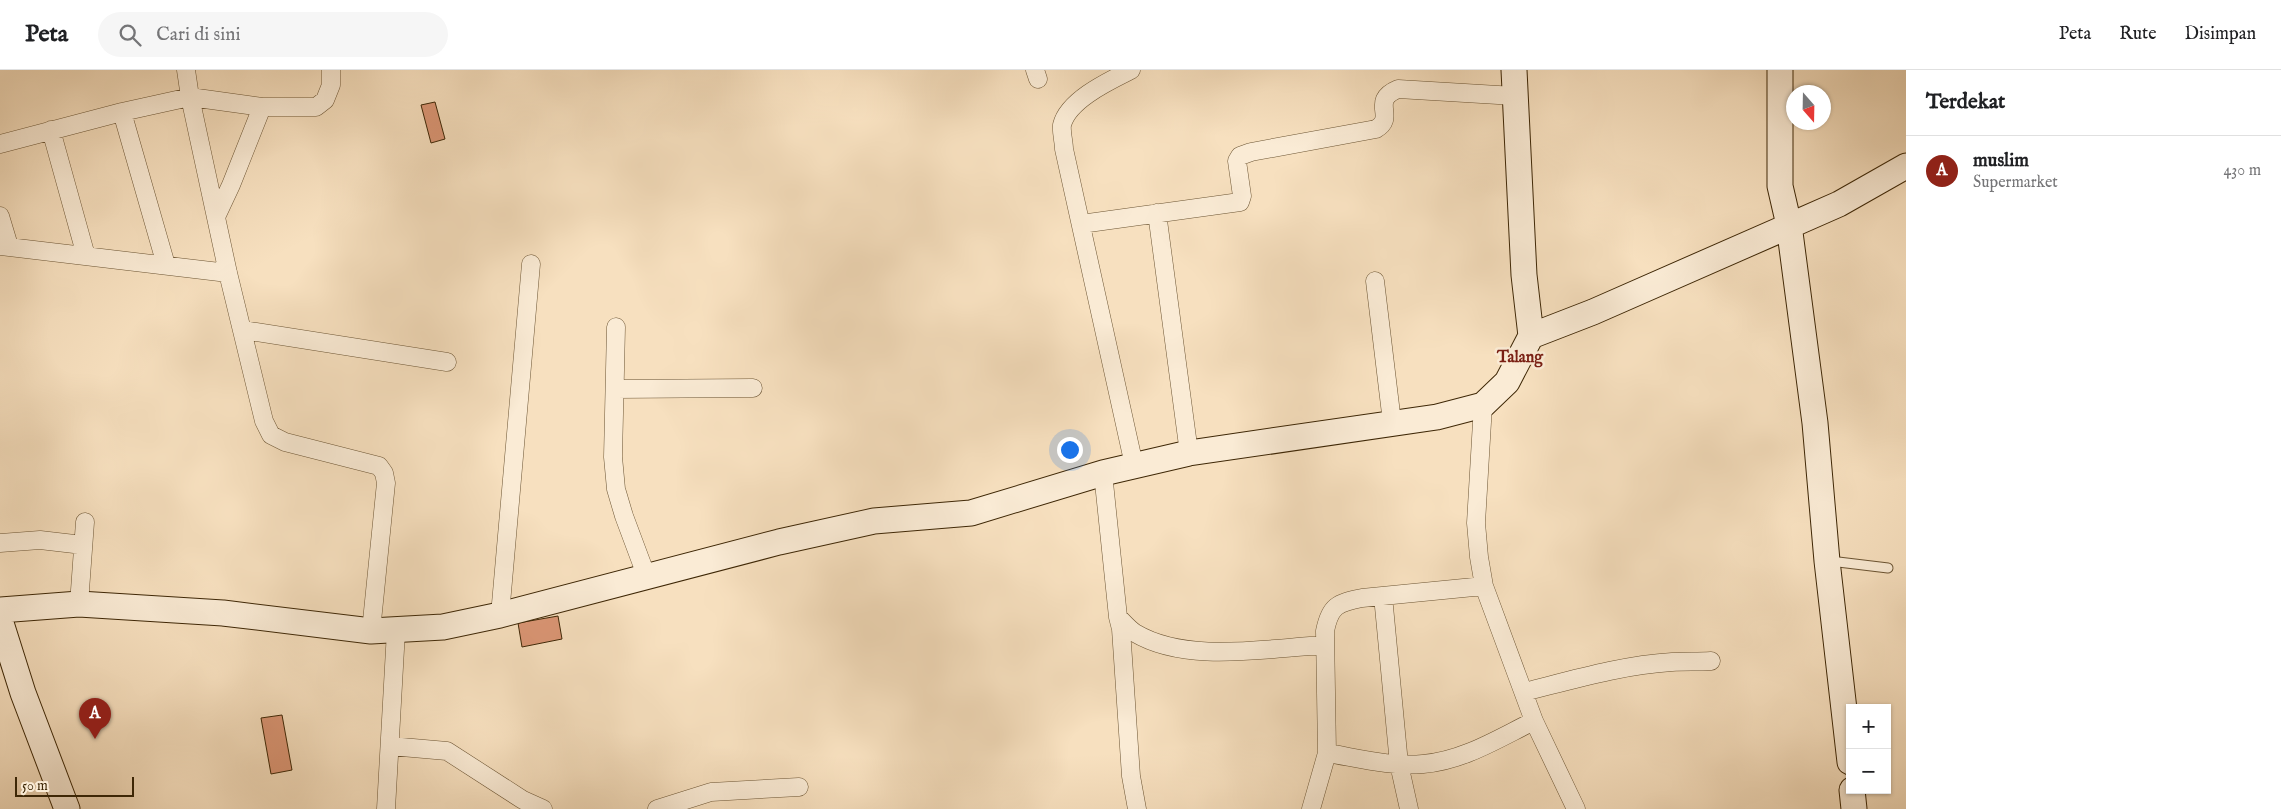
<!DOCTYPE html>
<html lang="id">
<meta charset="utf-8">
<style>
:root{--surface:#fff;--page:#f6f6f6;--text:#202124;--muted:#757577;--line:#e0e0e0;--accent:#8f2418}
body{margin:0;font-family:"IM FELL English",serif;background:var(--page);color:var(--text)}
.controls{position:absolute;right:15px;bottom:15px;display:grid;overflow:hidden;border-radius:0px;box-shadow:0 1px 4px #0004}
.controls button{width:45px;height:45px;display:grid;place-items:center;padding:0;border:0;border-bottom:1px solid var(--line);background:var(--surface);color:var(--text);font:25px sans-serif}
.compass{position:absolute;left:1786px;top:15px;width:45px;height:45px;border-radius:50%;background:var(--surface);box-shadow:0 1px 4px #0004;rotate:160deg}
.scale{position:absolute;left:15px;bottom:12px;width:119px;box-sizing:border-box;padding-left:5px;border:2px solid #3e2706;border-top:0;font-size:14px;line-height:18px;white-space:nowrap;color:#3e2706;-webkit-text-stroke:4px #faebd5;paint-order:stroke}
.you{position:absolute;left:1069px;top:379px;width:18px;height:18px;margin:-12px;border:4px solid #fff;border-radius:50%;background:#1a73e8;box-shadow:0 0 0 8px #1a73e833}
.badge{display:grid;place-items:center;width:32px;height:32px;border-radius:50%;background:var(--accent);color:#fff;font-size:16px;font-weight:700}
.pin{position:absolute;translate:-50% -41px;filter:drop-shadow(0 1px 2px #0008)}
.pin::after{content:'';position:absolute;top:26px;width:18px;height:15px;background:inherit;clip-path:polygon(0 0,100% 0,50% 100%)}
.list{margin:0;padding:0;list-style:none}
h2{display:flex;justify-content:space-between;align-items:center;height:65px;margin:0;padding:0 20px;font-size:21px}
h2 small{font-size:16px;font-weight:400;color:var(--muted)}
.list li{display:grid;grid-template-columns:32px 1fr auto;gap:15px;align-items:center;box-sizing:border-box;height:70px;padding:0 20px;border-top:1px solid var(--line)}
.list b{display:block;font-size:19px;white-space:nowrap}
.list p{margin:0;font-size:16px;white-space:nowrap;color:var(--muted)}
.list em{font-size:16px;font-style:normal;color:var(--muted)}
.icon{flex:none;width:28px;height:28px;fill:none;stroke:currentColor;stroke-width:2;stroke-linecap:round;stroke-linejoin:round}
.map{position:relative;flex:none;width:1906px;height:739px;overflow:hidden}
header{display:flex;align-items:center;gap:30px;box-sizing:border-box;height:70px;padding:0 25px;background:var(--surface);border-bottom:1px solid var(--line)}
header strong{font-size:24px}
nav{display:flex;gap:28px;margin-inline-start:auto;font-size:18px}
.search{width:350px;height:45px;background:var(--page);display:flex;align-items:center;gap:12px;box-sizing:border-box;padding:0 18px;border-radius:28px;color:var(--muted);font-size:19px}
main{display:flex}
aside{flex:1;background:var(--surface)}
.map>svg:first-child{display:block}
</style>
<header>
<strong>Peta</strong>
<div class="search"><svg class="icon" aria-label="search" viewBox="0 0 24 24"><circle cx="10" cy="10" r="6"/><path d="M15 15l6 6"/></svg>Cari di sini</div>
<nav><a>Peta</a><a>Rute</a><a>Disimpan</a></nav>
</header>
<main>
<div class="map">
<svg width="1906" height="739" viewBox="0 0 1906 739">
<rect width="100%" height="100%" fill="#f7e0bf"/>
<filter id="stains"><feTurbulence type="fractalNoise" baseFrequency=".004" numOctaves="4"/><feColorMatrix values="0 0 0 0 .2 0 0 0 0 .09 0 0 0 0 .02 0 0 0 .5 -.17"/></filter>
<radialGradient id="worn" r=".72"><stop offset=".6" stop-color="#630" stop-opacity="0"/><stop offset="1" stop-color="#630" stop-opacity=".3"/></radialGradient>
<path fill="#db9675" stroke="#3e2706" d="M435 32 445 69 431 73 421 35Z
M558 546 562 569 522 577 518 553Z
M282 645 292 700 271 704 261 648Z"/>
<g fill="none" stroke-linecap="round" stroke-linejoin="round">
<defs>
<path id="lane" d="M1830 491 1888 498"/>
<path id="street" d="M186 0 190 27 228 203 264 351 271 365 285 372 379 396 384 403 386 413 371 561
M1035 0 1038 9
M1131 0C1109 11 1068 30 1062 55 1061 62 1064 72 1064 79L1134 395
M122 42 166 195
M51 60 86 186
M0 74 122 42 190 27 262 37H316L325 30 331 15V0
M1157 143 1189 383
M0 146 9 176
M216 147 231 115 262 37
M1081 154 1240 132 1242 126 1237 91 1240 86 1251 82 1376 59C1397 47 1369 31 1398 19L1515 26
M0 176 228 203
M1375 211 1392 352
M616 257 613 387 616 419 624 446 646 505
M243 260 447 292
M615 319 753 318
M1483 335 1476 453 1479 487 1484 516 1534 651 1576 739
M1103 403 1118 547 1121 559 1131 706 1137 739
M0 473 40 470 83 475
M1383 526 1399 694 1409 739
M79 534 85 452
M500 545 531 194
M1118 547C1123 552 1129 559 1135 563 1187 594 1267 578 1325 575
M1524 622C1572 610 1622 595 1672 592 1685 591 1698 592 1711 591
M390 676 447 681 523 730 543 739
M1327 683C1358 688 1391 697 1423 694 1463 691 1499 668 1534 651
M386 739 396 561
M657 739 711 722 799 717
M1311 739 1327 683 1325 561C1330 536 1337 533 1362 528L1484 516"/>
<path id="secondary" d="M1780 0V116L1789 155 1815 353 1827 491 1850 692
M1531 266 1593 242 1839 134 1906 96
M0 540 79 534 223 543 371 561 443 557 500 545 779 472 874 451 971 443 1103 403 1189 383 1437 347 1483 335 1507 312 1531 266 1524 205 1514 0
M0 550 23 623 67 739
M1852 720 1854 739"/>
</defs>
<use href="#lane" stroke="#6c5534" stroke-width="11"/>
<use href="#street" stroke="#6c5534" stroke-width="19"/>
<use href="#secondary" stroke="#3e2706" stroke-width="27"/>
<use href="#lane" stroke="#faebd5" stroke-width="9"/>
<use href="#street" stroke="#faebd5" stroke-width="18"/>
<use href="#secondary" stroke="#faebd5" stroke-width="25"/>
</g>
<g text-anchor="middle" stroke-width="5" stroke-linejoin="round" paint-order="stroke">
<g font-size="16" font-weight="bold" fill="#7a1f14" stroke="#faebd5">
<text x="1520" y="292">Talang</text>
</g>
</g>
<rect width="100%" height="100%" filter="url(#stains)"/>
<rect width="100%" height="100%" fill="url(#worn)"/>
</svg>
<div class="controls">
<button>+</button>
<button>−</button>
</div>
<svg class="compass" viewBox="-18 -18 36 36"><path d="M0-13l5 13h-10z" fill="#e53935"/><path d="M0 13l5-13h-10z" fill="#757577"/></svg>
<div class="scale">50 m</div>
<div class="you"></div>
<div class="pin badge" style="left:95px;top:669px">A</div>
</div>
<aside>
<h2>Terdekat<small></small></h2>
<ul class="list">
<li><span class="badge">A</span><div><b>muslim</b><p>Supermarket</p></div><em>430 m</em></li>
</ul>
</aside>
</main>
